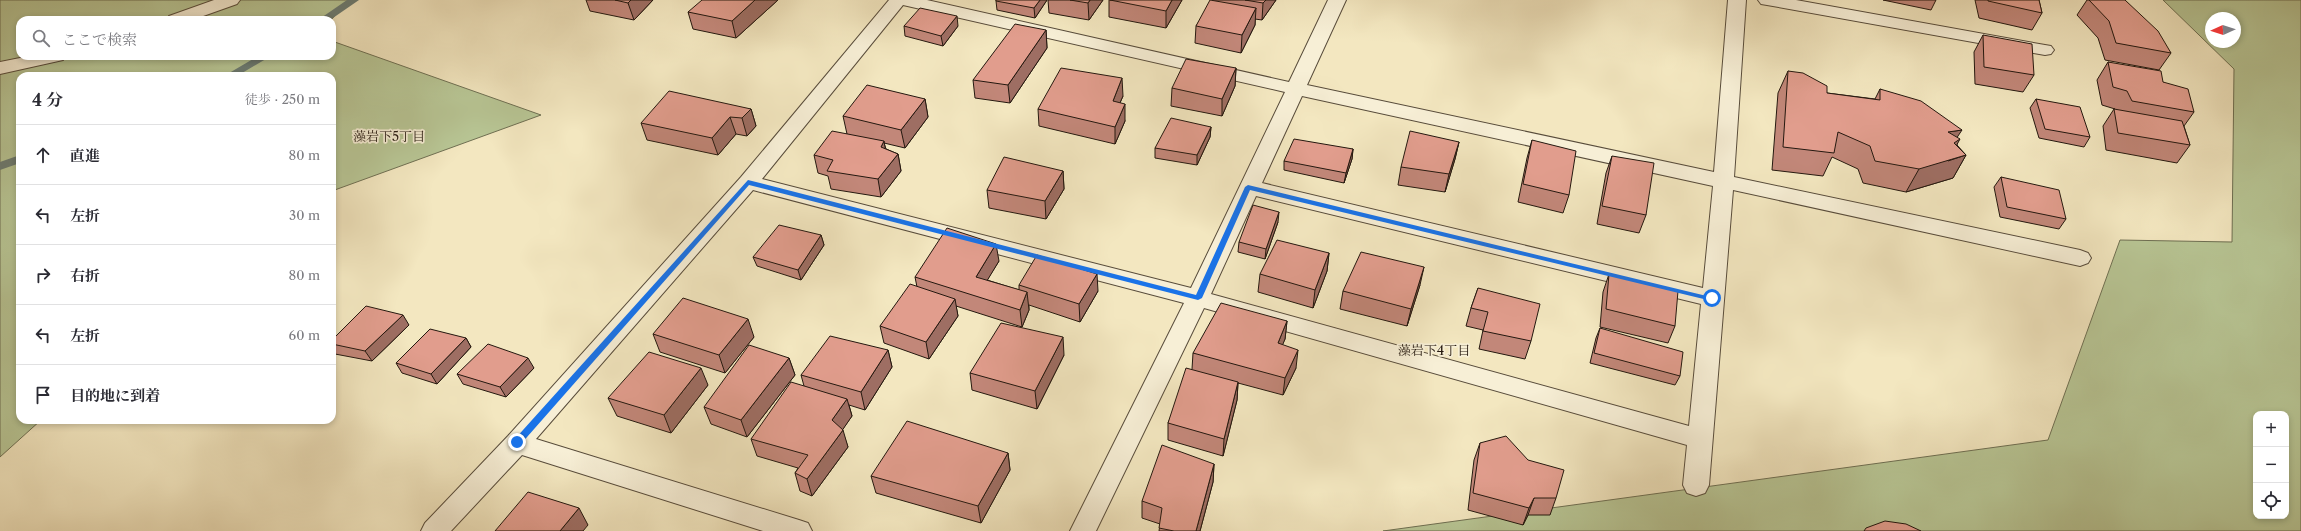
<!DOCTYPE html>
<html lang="ja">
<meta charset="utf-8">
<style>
:root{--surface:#fff;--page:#f7f7f7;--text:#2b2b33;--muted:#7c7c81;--line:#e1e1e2}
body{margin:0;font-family:"Libre Caslon Text","Noto Serif JP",serif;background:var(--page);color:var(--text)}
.controls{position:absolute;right:12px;bottom:12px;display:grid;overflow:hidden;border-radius:8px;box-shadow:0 2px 6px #0003}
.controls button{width:36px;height:36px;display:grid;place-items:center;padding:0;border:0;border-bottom:1px solid var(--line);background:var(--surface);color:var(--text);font:20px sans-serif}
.compass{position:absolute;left:2205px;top:12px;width:36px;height:36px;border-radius:50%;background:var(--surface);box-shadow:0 2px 6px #0003;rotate:267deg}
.stop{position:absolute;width:12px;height:12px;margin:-9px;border:3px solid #1a73e8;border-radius:50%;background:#fff}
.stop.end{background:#1a73e8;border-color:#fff;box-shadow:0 1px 4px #0008}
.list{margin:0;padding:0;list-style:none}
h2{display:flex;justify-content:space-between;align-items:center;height:52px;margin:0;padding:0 16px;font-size:17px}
h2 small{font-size:13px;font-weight:400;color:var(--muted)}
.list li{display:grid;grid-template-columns:26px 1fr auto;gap:12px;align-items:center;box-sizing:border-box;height:60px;padding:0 16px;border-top:1px solid var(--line)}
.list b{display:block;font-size:15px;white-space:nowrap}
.list em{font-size:13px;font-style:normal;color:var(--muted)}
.icon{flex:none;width:22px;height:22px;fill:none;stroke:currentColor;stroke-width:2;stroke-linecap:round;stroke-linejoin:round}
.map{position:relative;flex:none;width:2301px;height:531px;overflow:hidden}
.search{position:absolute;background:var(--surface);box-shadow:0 2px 6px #0003;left:16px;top:16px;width:320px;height:44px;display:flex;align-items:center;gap:10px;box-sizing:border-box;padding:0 14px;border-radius:12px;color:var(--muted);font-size:15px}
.panel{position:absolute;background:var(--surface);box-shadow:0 2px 6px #0003;left:16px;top:72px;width:320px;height:352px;border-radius:12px}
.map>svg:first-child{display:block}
</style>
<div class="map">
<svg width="2301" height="531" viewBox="0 0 2301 531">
<rect width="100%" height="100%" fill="#f3e7c0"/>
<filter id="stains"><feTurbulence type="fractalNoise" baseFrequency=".005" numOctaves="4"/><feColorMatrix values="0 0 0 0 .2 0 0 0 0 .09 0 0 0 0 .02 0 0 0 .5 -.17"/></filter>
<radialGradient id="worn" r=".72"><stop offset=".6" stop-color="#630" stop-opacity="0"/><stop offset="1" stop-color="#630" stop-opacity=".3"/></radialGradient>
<path fill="#b8c695" stroke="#6e6f52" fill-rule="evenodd" d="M0 0H349L331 20H20V56H332V41L541 115 332 191V76H20V420H41L0 457Z
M2163 0H2301V531H1383L2048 440 2120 240 2232 242 2234 69ZM2211 18H2235V42H2211ZM2256 414H2286V516H2256Z"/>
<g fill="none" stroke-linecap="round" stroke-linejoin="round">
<path fill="#6c7c73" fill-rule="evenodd" d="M347 0H359L330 20H318Z
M258 56H271L237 76H224Z
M20 155V163L0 170V162Z"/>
<defs>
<path id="street" d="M214 0H240L237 4 192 20H166L169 16Z
M889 0H927L1289 82 1328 0H1346L1307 85 1714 172 1728 0H1746L1734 177 2080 250 2088 253 2091 258 2088 263 2080 266 1733 190 1709 485 1705 493 1696 496 1687 493 1683 485 1687 445 1204 308 1096 531H1070L1184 303 753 190 536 439 799 520 808 523 812 531H763L522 455 451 531H421L425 523 508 436 741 177ZM903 5 1285 92 1191 288 762 179ZM1302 96 1713 186 1703 288 1262 183ZM1256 196 1701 304 1689 426 1211 294Z
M1758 0H1796L2045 45 2051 46 2054 50 2051 54 2045 55 1767 5 1761 4Z
M30 56H65L63 60 0 74V62Z"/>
</defs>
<use href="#street" stroke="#584c3b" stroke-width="2"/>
<use href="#street" fill="#f7efd6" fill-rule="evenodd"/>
</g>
<path fill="#c28779" stroke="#24180f" d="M586 0H653L634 20 590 11Z
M778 0 736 38 693 29 688 12Z
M996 0H1047L1035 18 997 10 996 1Z
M1048 0H1103L1089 20 1049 13Z
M1109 0H1182L1166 28 1109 17Z
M1213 0H1276L1262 20 1255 19V25L1241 53 1195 43 1196 26Z
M1883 0H1936L1931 10Z
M1975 0H2039L2042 13 2032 30 1979 18Z
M2087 0H2125L2171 53 2159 70 2105 60 2098 38 2077 15Z
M904 26H958L943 46 905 36Z
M1046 30 1047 48 1010 103 975 98 973 80Z
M1983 35 2034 75 2023 92 1975 84 1974 52Z
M2108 62 2163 82 2194 112 2184 126 2190 145 2177 163 2106 150 2103 126 2114 109H2115L2102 105 2097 80Z
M1236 68 1235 86 1222 116 1171 106 1172 88Z
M1788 71 1827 93 1875 99 1880 89 1957 137V145L1966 155 1953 178 1906 192 1863 183 1858 169 1832 157 1823 176 1772 170 1778 93Z
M1123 96 1120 103 1125 121 1115 144 1039 126 1038 109Z
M925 99 928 117 905 148 884 143 886 149 898 154 901 171 881 197 831 189 828 176 818 173 814 155 847 134 843 116Z
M2036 99 2090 137 2084 147 2039 138 2030 108Z
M751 109 756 126 747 136 736 134 718 155 647 140 641 123Z
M1211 127 1210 137 1197 165 1155 158V148Z
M1532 140 1569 195 1563 213 1518 202 1527 158Z
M1459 142 1455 159 1445 192 1398 185 1401 167Z
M1353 149 1352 159 1344 183 1284 170V161Z
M1612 156 1646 215 1639 233 1597 224 1606 173Z
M1063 171 1064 189 1046 219 989 208 987 190Z
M2001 177 2066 219 2059 229 2000 217 1994 187Z
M1278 222 1265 259 1238 252 1239 242Z
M821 235 824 245 801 280 757 266 753 257Z
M1329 253 1327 271 1313 308 1258 292 1260 274Z
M999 261 987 280 1019 290V285L1098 291 1080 322 1029 305V310L1022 327 956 306 958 316 929 359 884 343 880 326 917 287 915 277Z
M1609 274 1675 326 1668 343 1600 327 1603 292Z
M1420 285 1407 326 1340 309 1343 291Z
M1478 288 1531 341 1525 359 1479 349 1483 330 1466 326 1471 308Z
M1287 321 1285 339 1282 345 1296 368 1283 395 1238 383 1237 400 1223 456 1168 440V423L1192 369 1193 353Z
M409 325 372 361 335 354 332 349V340Z
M1600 328 1680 376 1675 385 1590 363 1596 338Z
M653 334 754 337 725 373 660 352Z
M466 338 471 347 437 384 402 373 396 363Z
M888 350 892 367 865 410 849 405 852 416 842 430 848 447 812 496 800 491 795 473 798 468 757 456 751 439 804 386 801 375Z
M1064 355 1037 409 972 390 970 373Z
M789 358 795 375 747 437 711 424 704 407Z
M534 368 506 397 463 384 457 374Z
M708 385 671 433 617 416 608 398Z
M1480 443 1556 498 1550 515H1528L1523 525 1468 510 1474 460Z
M1008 453 1010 470 981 523 876 493 871 476Z
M1214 464 1213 482 1200 531H1159L1160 524 1142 518V501Z"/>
<path fill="#9e6e63" stroke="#24180f" d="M631 0H653L634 20 628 3Z
M755 0H778L736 38 732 21Z
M1040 0H1047L1035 18 1034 8Z
M1090 0H1103L1089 20 1088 3Z
M1172 0H1182L1166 28V11Z
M1266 0H1276L1262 20 1263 3Z
M1256 8 1255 25 1241 53 1242 35Z
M957 16 958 26 943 46 941 36Z
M1046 30 1047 48 1010 103 1008 85Z
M1236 68 1235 86 1222 116V99Z
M1122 78 1123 96 1113 118V101Z
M925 99 928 117 905 148 901 130Z
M1125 104V121L1115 144V127Z
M751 109 756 126 747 136 742 118Z
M730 117 736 134 718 155 712 138Z
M1211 127 1210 137 1197 165V155Z
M1962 130 1954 142 1960 139 1948 161 1966 155 1953 178 1906 192 1919 169 1948 132Z
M884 141 887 159 881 147Z
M1459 142 1455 159 1445 192 1449 174Z
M1353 149 1352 159 1344 183 1346 173Z
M898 154 901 171 881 197 878 179Z
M1063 171 1064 189 1046 219 1045 201Z
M1279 212 1278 222 1265 259 1266 249Z
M821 235 824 245 801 280 798 270Z
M996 244 999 261 979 294 976 277Z
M1329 253 1327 271 1313 308 1315 290Z
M1424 267 1420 285 1407 326 1411 309Z
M1097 274 1098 291 1080 322 1079 304Z
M1027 292 1029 310 1022 327 1020 310Z
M955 299 958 316 929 359 926 342Z
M403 315 409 325 372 361 365 351Z
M748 319 754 337 725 373 719 355Z
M1287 321 1285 339 1276 361 1278 343Z
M1063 337 1064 355 1037 409 1035 391Z
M466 338 471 347 437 384 431 374Z
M888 350 892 367 865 410 861 392Z
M1298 350 1296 368 1283 395 1285 378Z
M528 358 534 368 506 397 500 387Z
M789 358 795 375 747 437 741 420Z
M701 368 708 385 671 433 664 415Z
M1238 382 1237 400 1223 456 1224 439Z
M847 399 852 416 837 438 832 420Z
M843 430 848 447 812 496 807 479Z
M1008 453 1010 470 981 523 978 506Z
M1214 464 1213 482 1200 531H1196Z
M1534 498 1528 515 1523 525 1529 508Z
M579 508 588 525 583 531H560Z"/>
<path fill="#e19d8d" stroke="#24180f" d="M615 0H631L628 3Z
M702 0H755L732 21 688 12Z
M996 0H1040L1034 8 996 1Z
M1070 0H1090L1088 3Z
M1110 0H1172L1166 11Z
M1210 0 1256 8 1242 35 1196 26Z
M1245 0H1266L1263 3Z
M1988 0H2039L2042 13 1988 1Z
M2089 0H2125L2158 31 2171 53 2116 43 2109 21Z
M920 8 957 16 941 36 904 26Z
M1015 24 1046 30 1008 85 973 80Z
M1983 35 2032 44 2034 75 1984 67Z
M1186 59 1236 68 1222 99 1172 88Z
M2108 62 2161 71 2163 82 2188 89 2194 112 2132 101 2127 91 2113 87Z
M1061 68 1122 78 1113 101 1125 104 1115 127 1038 109Z
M1788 71 1803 73 1827 86V93L1880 100V89L1921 101 1962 130 1948 132 1960 139 1954 143 1966 155 1919 169 1875 161 1870 146 1838 132 1834 153 1783 147Z
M867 85 925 99 901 130 843 116Z
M669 91 751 109 742 118 730 117 712 138 641 123Z
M2036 99 2080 107 2090 137 2045 129Z
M2114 109 2182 121 2190 145 2118 133Z
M1171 118 1211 127 1197 155 1155 148Z
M832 131 884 141 881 147 898 154 878 179 827 171 833 160 814 155Z
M1410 131 1459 142 1449 174 1401 167Z
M1294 139 1353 149 1346 173 1284 161Z
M1532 140 1576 151 1569 195 1523 184Z
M1612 156 1654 163 1646 215 1602 206Z
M1004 157 1063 171 1045 201 987 190Z
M2001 177 2059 190 2066 219 2007 207Z
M1253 205 1279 212 1266 249 1239 242Z
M779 225 821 235 798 270 753 257Z
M947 228 996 244 976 277 1027 292 1020 310 915 277Z
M1277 240 1329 253 1315 290 1260 274Z
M1361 252 1424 267 1411 309 1343 291Z
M1037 255 1097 274 1079 304 1019 285Z
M1609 274 1678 291 1675 326 1606 309Z
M910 284 955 299 926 342 880 326Z
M1478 288 1540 304 1531 341 1483 331 1488 312 1471 308Z
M683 298 748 319 719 355 653 334Z
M1221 303 1287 321 1278 343 1298 350 1285 378 1193 353Z
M366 306 403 315 365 351 332 344V340Z
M1001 323 1063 337 1035 391 970 373Z
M1600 328 1683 352 1680 376 1594 353Z
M430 329 466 338 431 374 396 363Z
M830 336 888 350 861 392 801 375Z
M488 344 528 358 500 387 457 374Z
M749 345 789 358 741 420 704 407Z
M649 352 701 368 664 415 608 398Z
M1186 368 1238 382 1224 439 1168 423Z
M791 382 847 399 832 420 843 430 807 479 795 473 808 455 751 439Z
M907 421 1008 453 978 506 871 476Z
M1506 436 1528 460 1564 470 1556 498H1534L1529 508 1473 493 1480 443Z
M1162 445 1214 464 1196 531H1174L1159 528 1162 508 1142 501Z
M528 492 579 508 560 531H495Z
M1885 521 1906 524 1921 531H1864L1866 528Z"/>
<path fill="#1a73e8" d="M748 180 1196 295 1245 187 1248 185 1715 298 1712 301 1250 190 1202 298 1198 300 749 185 520 445H514V440Z"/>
<g text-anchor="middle" stroke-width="3.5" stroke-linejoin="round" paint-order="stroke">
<g font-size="13" fill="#24180f" stroke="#f7efd6">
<text x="389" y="141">藻岩下5丁目</text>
<text x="1434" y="355">藻岩下4丁目</text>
</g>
</g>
<rect width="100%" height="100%" filter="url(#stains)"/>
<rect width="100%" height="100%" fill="url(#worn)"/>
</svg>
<div class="controls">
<button>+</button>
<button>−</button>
<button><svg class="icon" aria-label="locate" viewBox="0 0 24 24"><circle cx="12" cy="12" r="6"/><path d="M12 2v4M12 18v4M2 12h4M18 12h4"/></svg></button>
</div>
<svg class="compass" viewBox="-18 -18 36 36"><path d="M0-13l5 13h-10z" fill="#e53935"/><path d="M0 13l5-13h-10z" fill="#7c7c81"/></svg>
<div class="stop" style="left:1712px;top:298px"></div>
<div class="stop end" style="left:517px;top:442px"></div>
<div class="search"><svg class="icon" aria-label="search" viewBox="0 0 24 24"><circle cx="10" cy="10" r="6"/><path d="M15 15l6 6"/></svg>ここで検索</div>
<section class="panel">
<h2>4 分<small>徒歩 · 250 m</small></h2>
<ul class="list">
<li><svg class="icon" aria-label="ahead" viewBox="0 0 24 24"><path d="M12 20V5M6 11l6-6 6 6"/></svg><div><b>直進</b></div><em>80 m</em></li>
<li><svg class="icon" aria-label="left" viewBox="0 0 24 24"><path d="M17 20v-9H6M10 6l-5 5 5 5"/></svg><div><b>左折</b></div><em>30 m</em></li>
<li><svg class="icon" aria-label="right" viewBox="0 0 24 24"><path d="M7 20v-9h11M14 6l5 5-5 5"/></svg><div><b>右折</b></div><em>80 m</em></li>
<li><svg class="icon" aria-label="left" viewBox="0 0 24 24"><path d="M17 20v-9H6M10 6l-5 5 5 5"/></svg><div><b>左折</b></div><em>60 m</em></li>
<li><svg class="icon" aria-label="arrive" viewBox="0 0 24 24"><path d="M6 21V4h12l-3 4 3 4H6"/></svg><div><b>目的地に到着</b></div></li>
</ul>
</section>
</div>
